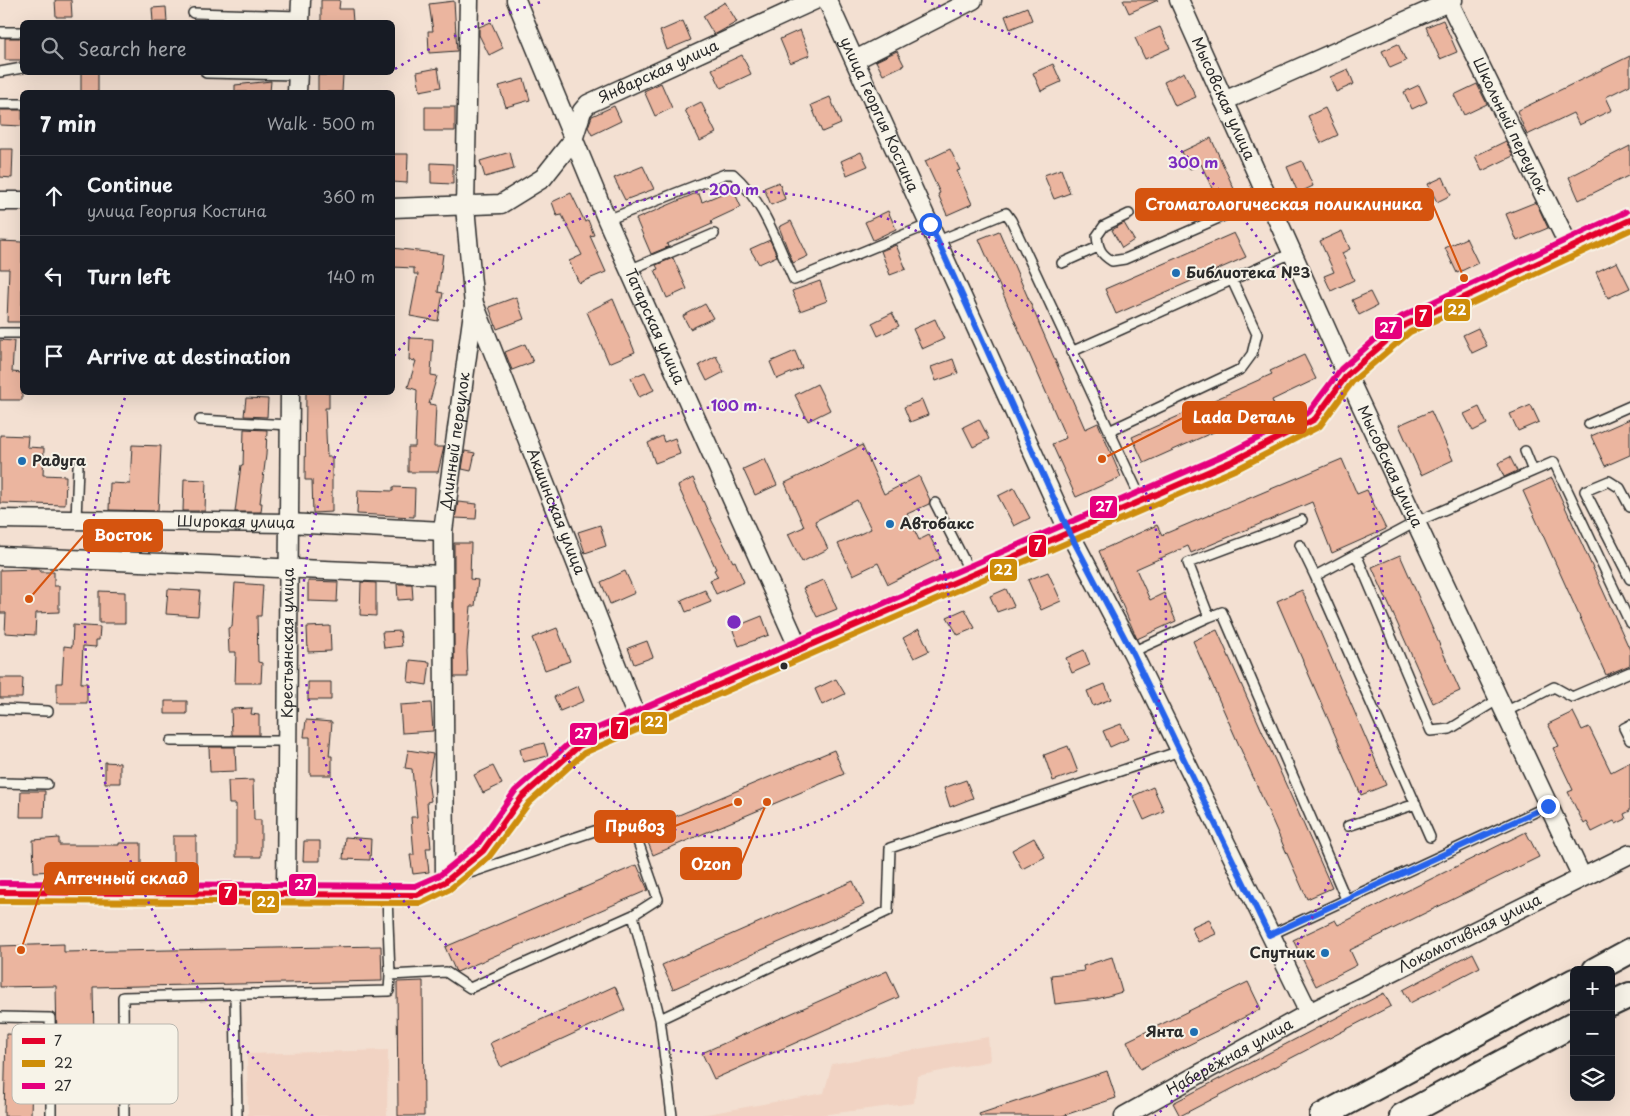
<!DOCTYPE html>
<meta charset="utf-8">
<style>
:root{--surface:#171b24;--page:#242831;--text:#f1f3f6;--muted:#9ea1a6;--line:#363941}
body{margin:0;font-family:"Playpen Sans",sans-serif;background:var(--page);color:var(--text)}
.controls{position:absolute;right:15px;bottom:15px;display:grid;overflow:hidden;border-radius:8px;box-shadow:0 5px 20px #0002}
.controls button{width:45px;height:45px;display:grid;place-items:center;padding:0;border:0;border-bottom:1px solid var(--line);background:var(--surface);color:var(--text);font:25px sans-serif}
.stop{position:absolute;width:15px;height:15px;margin:-11px;border:4px solid #2563eb;border-radius:50%;background:#fff}
.stop.end{background:#2563eb;border-color:#fff;box-shadow:0 1px 5px #0008}
.list{margin:0;padding:0;list-style:none}
h2{display:flex;justify-content:space-between;align-items:center;height:65px;margin:0;padding:0 20px;font-size:21px}
h2 small{font-size:16px;font-weight:400;color:var(--muted)}
.list li{display:grid;grid-template-columns:32px 1fr auto;gap:15px;align-items:center;box-sizing:border-box;height:80px;padding:0 20px;border-top:1px solid var(--line)}
.list b{display:block;font-size:19px;white-space:nowrap}
.list p{margin:0;font-size:16px;white-space:nowrap;color:var(--muted)}
.list em{font-size:16px;font-style:normal;color:var(--muted)}
.icon{flex:none;width:28px;height:28px;fill:none;stroke:currentColor;stroke-width:2;stroke-linecap:round;stroke-linejoin:round}
.map{position:relative;flex:none;width:1630px;height:1116px;overflow:hidden}
.search{position:absolute;background:var(--surface);box-shadow:0 5px 20px #0002;left:20px;top:20px;width:375px;height:55px;display:flex;align-items:center;gap:12px;box-sizing:border-box;padding:0 18px;border-radius:8px;color:var(--muted);font-size:19px}
.panel{position:absolute;background:var(--surface);box-shadow:0 5px 20px #0002;left:20px;top:90px;width:375px;height:305px;border-radius:8px}
.map>svg:first-child{display:block}
</style>
<div class="map">
<svg width="1630" height="1116" viewBox="0 0 1630 1116">
<rect width="100%" height="100%" fill="#f3e0d2"/>
<filter id="ink" filterUnits="userSpaceOnUse"><feTurbulence type="fractalNoise" baseFrequency=".02" numOctaves="2"/><feDisplacementMap in="SourceGraphic" scale="10" xChannelSelector="R" yChannelSelector="G"/><feConvolveMatrix kernelMatrix="1 2 1 2 8 2 1 2 1" color-interpolation-filters="sRGB"/></filter>
<g filter="url(#ink)">
<path fill="#f1d3c3" d="M988 1037 990 1061 917 1076 914 1103 813 1116H696L824 1093 832 1064Z
M388 1050 387 1116H248L247 1054Z"/>
<path fill="#ebb59f" stroke="#2b2b2b" d="M55 0H71L72 17H56Z
M321 0H340L339 9H352L353 22H321Z
M1123 0H1158L1129 13Z
M454 1 457 51 429 53 428 31H433L429 4Z
M725 2 737 22 714 35 703 16Z
M166 7 167 22H153L152 8Z
M1027 7 1032 20 1010 29 1005 16Z
M1443 20 1457 52 1440 59 1426 27Z
M683 21 691 40 667 50 660 31Z
M491 22 503 48 489 55 479 35V27Z
M1160 27 1170 48 1145 59 1135 38Z
M800 30 810 55 790 63 780 39Z
M5 38H22V60H5Z
M1398 44 1406 61 1390 68 1382 51Z
M897 51 904 65 883 75 876 61Z
M742 55 751 74 721 88 712 69Z
M1630 56V85L1606 97 1612 110 1579 125 1573 113 1527 135 1517 111Z
M1053 64 1061 82 1041 91 1033 73Z
M438 68 441 87 420 91 417 72Z
M1348 69 1354 84 1336 92 1330 77Z
M81 72H98V92H81Z
M1184 72 1196 97 1175 106 1164 82Z
M318 75H343L342 92H318Z
M524 79 530 100 506 107 499 86Z
M271 81 270 92H235V85Z
M661 83 672 108 655 116 644 91Z
M1477 84 1487 104 1464 115 1454 95Z
M1419 85 1427 102 1412 109 1404 92Z
M830 97 841 124 822 132 811 105Z
M701 102 716 133 700 141 685 110Z
M614 106 621 121 592 135 588 127 592 116Z
M425 107H455V131H425Z
M1325 108 1338 135 1321 143 1308 116Z
M0 110H22V126L0 125Z
M1211 138 1239 200 1207 215 1200 199 1214 193 1201 164 1190 169 1181 152Z
M1506 141 1513 156 1482 171 1475 156Z
M1630 146V175L1579 200 1569 177Z
M0 149H13L12 178 0 177Z
M950 149 960 170 957 171 972 204 947 215 938 194 940 193 925 161Z
M510 152 514 169 485 177 480 161Z
M861 152 868 166 847 175 841 161Z
M392 154H408L407 183 392 182Z
M1302 161 1313 186 1298 193 1287 167Z
M431 163 453 164V184L431 183Z
M643 166 654 189 625 200 614 178Z
M1061 169 1070 193 1054 199 1044 175Z
M1443 177 1451 195 1437 202 1428 184Z
M779 182 785 199 771 205 764 188Z
M733 189 741 207 711 221 712 224 667 244 668 247 651 254 636 219 694 194H699L702 202Z
M571 193 585 222 588 220 594 235 590 236 606 272 579 283 569 261 582 255 562 215 557 216 552 202Z
M1536 202 1548 228 1517 241 1506 214Z
M888 211 896 229 873 240 865 222Z
M791 221 808 256 793 263 779 227Z
M1124 223 1134 240 1122 248 1112 230Z
M999 231 1085 429 1098 423 1121 477 1076 497 1052 444 1066 438 979 239Z
M1342 231 1350 249 1342 253 1354 280 1331 291 1324 276 1334 272 1320 241Z
M1234 233 1246 257 1116 314 1105 289Z
M1466 238 1478 263 1457 273 1445 248Z
M770 240 777 256 759 264 750 249Z
M0 241 22 242V322H7L9 269H0Z
M896 245 906 269 890 275 881 251Z
M392 248 443 254 438 292 443 293 438 321 410 316 418 274H414V268L392 267Z
M673 258 687 289 667 298 655 270 658 269 656 265Z
M1617 262 1630 288 1608 298 1596 272Z
M820 281 827 301 800 311 792 291Z
M1370 292 1377 306 1359 315 1352 300Z
M516 297 524 319 497 329 489 307Z
M613 299 635 352 609 363 587 312Z
M705 304 713 318 690 329 683 316Z
M892 313 899 326 878 336 872 323Z
M935 319 944 339 922 349 913 329Z
M1478 328 1487 346 1472 353 1463 335Z
M410 338 433 339 431 375 437 376 429 404 436 405 434 447H444L438 472H408V447H415L417 390 408 387 416 361 409 360Z
M0 340 14 341 12 372 22 373V400H0Z
M525 344 533 362 512 370 505 352Z
M795 351 802 368 777 379 770 362Z
M1304 355 1316 379 1272 400 1274 405 1144 463 1132 437 1272 374 1270 371Z
M716 356 724 372 707 381 699 365Z
M953 359 958 373 936 381 931 367Z
M645 372 654 390 639 397 631 378Z
M817 384 830 410 808 421 795 395Z
M306 392H329V408H325L327 457H332V512L313 513 312 480H305Z
M246 398 268 399 267 417 244 416Z
M922 400 928 415 910 422 904 407Z
M1531 405 1539 422 1518 431 1510 414Z
M1479 407 1487 424 1473 431 1464 414Z
M1431 411 1453 460 1421 475 1399 425Z
M979 419 989 439 973 447 963 427Z
M1630 419V455L1605 466 1591 436Z
M244 429 267 430 266 455 260 503H262L261 512H235L241 465 243 466Z
M0 435 28 436 27 447 44 448 43 475 66 476 65 505 0 503Z
M662 436 664 442 675 438 680 454 655 463 648 443Z
M132 445 161 446 158 511 109 510 110 483 130 484Z
M862 445 884 494 919 476 930 500 929 504 907 514 919 540 929 535 941 558 888 584 878 563 853 575 838 544 871 529 857 500 815 521 828 549 802 562 788 534 804 527 785 483Z
M465 451 475 453 471 471 462 469Z
M1510 457 1517 471 1504 477 1498 463Z
M765 459 777 485 755 495 743 469Z
M1342 459 1357 494 1367 490 1386 529 1332 553 1312 502 1191 553 1188 546 1136 569 1150 600 1164 593 1176 621 1137 639 1099 551 1157 525 1162 535Z
M693 478 712 521 733 562 735 561 744 582 716 594 710 580 718 577 714 570 716 569 678 486Z
M1552 478 1630 650V665L1606 675 1523 491Z
M184 479 206 480 205 511H183Z
M393 487 415 488 414 517 357 514 358 490 393 491Z
M1014 488 1030 518 1014 526 998 496Z
M458 502 477 504 476 519 455 518Z
M600 525 606 546 585 553 578 532Z
M454 543H471L470 579 478 580 475 606H471L467 651 468 677H454Z
M1400 555 1460 691 1433 703 1372 567Z
M40 569V572H54V586H59V612L36 613 35 635 5 633 6 613H0V570Z
M625 571 635 593 610 604 601 582Z
M1048 572 1061 601 1041 610 1028 580Z
M824 580 837 609 817 617 803 588Z
M308 581 338 582 337 602 308 601Z
M361 582 376 583V616L360 615Z
M235 583 263 585 261 616H257L258 662 262 663 261 683H235L236 652H229L228 628 232 627Z
M397 584H412L413 599 398 600Z
M168 589 200 591 198 616 166 614Z
M1006 589 1014 606 997 612 990 596Z
M705 590 711 602 686 612 681 600Z
M1302 590 1386 785 1361 795 1277 601Z
M99 591 125 592V623H99Z
M965 609 975 628 958 635 947 617Z
M762 616 769 635 739 646 732 628Z
M73 625 100 627 99 640H96V647L83 646 81 683H87V703H57V683H62L64 646 72 647Z
M330 626 331 651 308 652 307 627Z
M557 628 570 661 545 670 532 638Z
M919 629 929 651 914 658 903 638Z
M1217 630 1332 888 1307 899 1193 641Z
M400 631 402 646 384 648 382 632Z
M647 641 653 657 634 664 628 648Z
M1084 650 1090 665 1072 673 1066 658Z
M410 660 430 662 427 685 408 682Z
M0 678H23L22 698H0Z
M836 679 845 694 822 705 815 689Z
M308 682H331V700H308Z
M1105 684 1111 699 1093 706 1087 691Z
M578 686 584 701 560 711 554 697Z
M165 701H187V714H165Z
M431 703 433 731 402 733 400 705Z
M252 708 251 714 259 715V735H232L231 709Z
M1573 712 1582 730 1589 727 1611 772 1630 762V811L1624 814 1626 819 1616 824 1614 821 1592 832 1587 822 1584 824 1568 792 1573 790 1553 748 1559 746 1548 724Z
M306 720 332 722 329 756H332V775H310V737H304Z
M1121 724 1128 739 1110 747 1103 731Z
M544 743 548 756 523 762 520 749Z
M1068 746 1078 772 1053 781 1044 755Z
M209 747H235L236 771 210 772Z
M408 750 433 754 428 781 431 801 427 802 431 848H426L429 872 413 874 410 855H414L411 817H417L412 769 405 768Z
M834 750 844 774 653 855 643 830Z
M105 762 120 763V783H105Z
M493 766 502 784 483 793 474 775Z
M253 780 254 820H261V857H236V804H229L228 781Z
M966 780 973 798 950 807 944 788Z
M1153 787 1164 811 1144 820 1133 796Z
M21 791H45L44 817H20Z
M1526 832 1539 857 1350 950 1357 965 1316 986 1293 940 1335 920 1338 925Z
M173 836H196V865L173 864Z
M345 837 371 839 370 860 343 859Z
M59 838V845H119V843H141V876L79 875V870L34 872 33 840Z
M1034 838 1045 857 1022 869 1012 850Z
M304 841H320V861H303Z
M637 865 648 890 457 972 455 970 445 947Z
M853 881 864 905 673 989 662 965Z
M1209 919 1216 934 1198 942 1191 927Z
M64 944V952L381 946 382 981 93 987 94 1040 57 1041 56 986 0 987V946Z
M1473 953 1480 967 1410 1003 1403 990Z
M1112 957 1122 992 1097 999 1055 1004 1051 975 1084 971 1083 966Z
M887 971 899 997 714 1079 702 1053Z
M423 981 424 1116H398L397 982Z
M1248 982 1261 1009 1140 1069 1127 1041Z
M615 986 625 1010 501 1067 490 1043Z
M1384 993 1391 1006 1180 1116 1173 1103Z
M6 1034 33 1035 31 1116H4Z
M1107 1071 1116 1098 1062 1116H980L979 1114Z"/>
<g fill="none" stroke-linecap="round" stroke-linejoin="round">
<defs>
<path id="lane" d="M193 13 300 16
M0 32H22
M0 72 22 68
M206 73 298 75
M0 104H22
M1129 214 1104 226 1097 236C1098 249 1101 254 1112 261L1125 259 1267 197
M607 220 725 174H733C764 201 777 244 794 280L930 224
M938 241 1006 213 1011 220 1142 501
M1062 263 1098 247
M629 270 714 234
M0 333H22
M1071 352 1292 253
M200 420 290 425
M1589 424 1630 406
M1109 431 1241 369 1252 354 1257 334 1232 280
M1525 451 1533 471
M935 503 972 576
M1630 507 1620 488 1609 481 1585 491 1630 579
M76 520 78 466
M1300 545 1315 576
M1356 554 1431 731 1450 729 1499 699
M1209 617 1222 612 1346 899
M1132 652 1209 617 1188 563 1302 520
M0 709 48 711
M1505 712 1554 687 1572 697 1630 672
M1630 725 1624 728 1630 740
M171 741H286
M0 783 47 784
M1348 826 1416 804
M1430 837 1315 576 1416 522 1554 462 1630 623
M387 895 390 975
M633 915 660 1019 672 1116
M1270 935 1548 806
M235 994 237 1116
M0 1017 50 1018 51 1048
M660 1019 888 911 890 848 1180 751
M51 1056V1116
M124 1116 123 997 389 991 390 975 446 972 470 988 633 915 658 899 630 819 458 877"/>
<g id="street">
<path id="s1" d="M516 0 607 220 800 651"/>
<path id="s2" d="M827 0 1069 532 1132 652 1309 1013"/>
<path id="s3" d="M1179 0 1347 375 1582 877"/>
<path id="s4" d="M1449 2 1570 248"/>
<path d="M300 22 301 0"/>
<path d="M855 60 973 0"/>
<path d="M297 92 298 72"/>
<path d="M1224 101 1453 0"/>
<path d="M0 201H22"/>
<path id="s5" d="M392 208 501 204 543 178 573 140 582 111 588 104 815 0"/>
<path id="s6" d="M475 306 638 720"/>
<path id="s7" d="M0 519 288 523 443 531"/>
<path d="M0 556 442 575"/>
<path id="s8" d="M445 882 443 531 474 305 465 207 469 0"/>
<path d="M0 892 417 895 445 882 483 851 522 797 579 746 1235 460 1315 419 1347 375 1405 325 1630 220"/>
<path id="s9" d="M286 894 290 392"/>
<path id="s10" d="M1124 1116 1309 1013 1630 854"/>
</g>
<path id="secondary" d="M1595 970 1630 951
M1611 1004 1630 995
M1322 1116 1574 981
M1402 1116 1574 1024"/>
</defs>
<use href="#lane" stroke="#2b2b2b" stroke-width="12"/>
<use href="#street" stroke="#2b2b2b" stroke-width="21"/>
<use href="#secondary" stroke="#2b2b2b" stroke-width="28"/>
<use href="#lane" stroke="#f7f3e8" stroke-width="9"/>
<use href="#street" stroke="#f7f3e8" stroke-width="18"/>
<use href="#secondary" stroke="#f7f3e8" stroke-width="24"/>
<defs>
<path id="bus-1" d="M0 892 417 895 445 882 483 851 522 797 579 746 1235 460 1315 419 1347 375 1405 325 1630 220"/>
<path id="bus-2" d="M0 901 421 903 450 889 489 857 529 803 584 753 1239 468 1320 426 1353 381 1410 332 1630 230"/>
<path id="bus-3" d="M0 883 415 886 440 875 477 845 515 791 575 738 1231 452 1309 412 1341 369 1401 317 1626 212"/>
</defs>
<use href="#bus-1" stroke="#f7f3e8" stroke-width="10"/>
<use href="#bus-2" stroke="#f7f3e8" stroke-width="10"/>
<use href="#bus-3" stroke="#f7f3e8" stroke-width="10"/>
<use href="#bus-1" stroke="#e4002b" stroke-width="6"/>
<use href="#bus-2" stroke="#ce8d09" stroke-width="6"/>
<use href="#bus-3" stroke="#e5007d" stroke-width="6"/>
</g>
</g>
<g fill="none" stroke-linecap="round" stroke-linejoin="round" filter="url(#ink)">
<path stroke="#2563eb" stroke-width="6" d="M930 224 1069 532 1132 652 1269 935 1548 806"/>
</g>
<g fill="none" stroke="#7b2cbf" stroke-width="2.5" stroke-dasharray="2.5 5">
<circle cx="734" cy="622" r="216"/>
<path d="M394 356A432 432 0 1 1 368 393"/>
<path d="M313 1116A649 649 0 0 1 126 395M395 69A649 649 0 0 1 544 1M924 1A649 649 0 0 1 1155 1116"/>
</g>
<g fill="#1f6fb2" stroke="#f7f3e8" stroke-width="2">
<circle cx="1176" cy="273" r="5"/>
<circle cx="22" cy="461" r="5"/>
<circle cx="890" cy="524" r="5"/>
<circle cx="1325" cy="953" r="5"/>
<circle cx="1194" cy="1032" r="5"/>
</g>
<circle fill="#2b2b2b" stroke="#f7f3e8" stroke-width="2" cx="784" cy="666" r="4.5"/>
<g text-anchor="middle" stroke-width="4" stroke-linejoin="round" paint-order="stroke">
<g font-size="15" fill="#2b2b2b" stroke="#f7f3e8">
<text dy="5" stroke="none"><textPath href="#s5" startOffset="324">Январская улица</textPath></text>
<text dy="5" stroke="none"><textPath href="#s3" startOffset="108">Мысовская улица</textPath></text>
<text dy="5" stroke="none"><textPath href="#s2" startOffset="126">улица Георгия Костина</textPath></text>
<text dy="5" stroke="none"><textPath href="#s4" startOffset="138">Школьный переулок</textPath></text>
<text dy="5" stroke="none"><textPath href="#s1" startOffset="355">Татарская улица</textPath></text>
<text dy="5" stroke="none"><textPath href="#s8" startOffset="442">Длинный переулок</textPath></text>
<text dy="5" stroke="none"><textPath href="#s3" startOffset="512">Мысовская улица</textPath></text>
<text dy="5" stroke="none"><textPath href="#s6" startOffset="221">Акшинская улица</textPath></text>
<text dy="5" stroke="none"><textPath href="#s7" startOffset="236">Широкая улица</textPath></text>
<text dy="5" stroke="none"><textPath href="#s9" startOffset="251">Крестьянская улица</textPath></text>
<text dy="5" stroke="none"><textPath href="#s10" startOffset="391">Локомотивная улица</textPath></text>
<text dy="5" stroke="none"><textPath href="#s10" startOffset="121">Набережная улица</textPath></text>
</g>
<g font-size="15" font-weight="bold" fill="#2b2b2b" stroke="#f7f3e8" text-anchor="start">
<text x="1186" y="278">Библиотека №3</text>
<text x="32" y="466">Радуга</text>
<text x="900" y="529">Автобакс</text>
<text x="1315" y="958" text-anchor="end">Спутник</text>
<text x="1184" y="1037" text-anchor="end">Янта</text>
</g>
</g>
<rect x="12" y="1024" width="166" height="80" rx="8" fill="#f7f3e8" stroke="#bab7af" stroke-width="1"/>
<rect x="22" y="1038" width="23" height="6" fill="#e4002b"/>
<rect x="22" y="1060" width="23" height="7" fill="#ce8d09"/>
<rect x="22" y="1083" width="23" height="6" fill="#e5007d"/>
<g font-size="14" fill="#2b2b2b">
<text x="54" y="1046">7</text>
<text x="54" y="1068">22</text>
<text x="54" y="1091">27</text>
</g>
<circle cx="734" cy="622" r="8" fill="#7b2cbf" stroke="#f7f3e8" stroke-width="2.5"/>
<g font-size="15" text-anchor="middle" font-weight="bold" fill="#7b2cbf" stroke="#f7f3e8" stroke-width="4" stroke-linejoin="round" paint-order="stroke">
<text x="1193" y="168">300 m</text>
<text x="734" y="195">200 m</text>
<text x="734" y="411">100 m</text>
</g>
<path fill="none" stroke="#d5540f" stroke-width="2" d="M1464 278L1433 205M1102 459L1183 418M29 599L84 535M738 802L675 826M767 802L741 864M21 950L45 878"/>
<g fill="#d5540f" stroke="#f7f3e8" stroke-width="2">
<circle cx="1464" cy="278" r="5"/>
<circle cx="1102" cy="459" r="5"/>
<circle cx="29" cy="599" r="5"/>
<circle cx="738" cy="802" r="5"/>
<circle cx="767" cy="802" r="5"/>
<circle cx="21" cy="950" r="5"/>
</g>
<g fill="#d5540f" stroke="#d5540f" stroke-width="2">
<rect x="1136" y="189" width="297" height="31" rx="5"/>
<rect x="1183" y="402" width="123" height="31" rx="5"/>
<rect x="84" y="520" width="78" height="31" rx="5"/>
<rect x="595" y="811" width="80" height="31" rx="5"/>
<rect x="681" y="848" width="60" height="31" rx="5"/>
<rect x="45" y="863" width="153" height="31" rx="5"/>
</g>
<g font-size="16" text-anchor="middle" font-weight="bold" fill="#fff">
<text x="1284" y="210">Стоматологическая поликлиника</text>
<text x="1244" y="423">Lada Dеталь</text>
<text x="123" y="541">Восток</text>
<text x="635" y="832">Привоз</text>
<text x="711" y="870">Ozon</text>
<text x="121" y="884">Аптечный склад</text>
</g>
<g stroke="#f7f3e8" stroke-width="2">
<rect x="1443" y="298" width="28" height="24" rx="5" fill="#ce8d09"/>
<rect x="1414" y="304" width="19" height="24" rx="5" fill="#e4002b"/>
<rect x="1374" y="316" width="29" height="24" rx="5" fill="#e5007d"/>
<rect x="1089" y="495" width="29" height="24" rx="5" fill="#e5007d"/>
<rect x="1028" y="534" width="19" height="24" rx="5" fill="#e4002b"/>
<rect x="989" y="558" width="29" height="24" rx="5" fill="#ce8d09"/>
<rect x="640" y="711" width="28" height="24" rx="5" fill="#ce8d09"/>
<rect x="610" y="716" width="19" height="24" rx="5" fill="#e4002b"/>
<rect x="569" y="722" width="29" height="24" rx="5" fill="#e5007d"/>
<rect x="288" y="873" width="29" height="24" rx="5" fill="#e5007d"/>
<rect x="218" y="882" width="20" height="24" rx="5" fill="#e4002b"/>
<rect x="251" y="890" width="29" height="24" rx="5" fill="#ce8d09"/>
</g>
<g font-size="14" text-anchor="middle" font-weight="bold" fill="#fff">
<text x="1457" y="315">22</text>
<text x="1423" y="321">7</text>
<text x="1388" y="333">27</text>
<text x="1104" y="512">27</text>
<text x="1038" y="551">7</text>
<text x="1003" y="575">22</text>
<text x="654" y="727">22</text>
<text x="620" y="733">7</text>
<text x="583" y="739">27</text>
<text x="303" y="890">27</text>
<text x="228" y="898">7</text>
<text x="266" y="907">22</text>
</g>
</svg>
<div class="controls">
<button>+</button>
<button>−</button>
<button><svg class="icon" aria-label="layers" viewBox="0 0 24 24"><path d="M12 4l9 5-9 5-9-5zM3 14l9 5 9-5"/></svg></button>
</div>
<div class="stop" style="left:930px;top:224px"></div>
<div class="stop end" style="left:1548px;top:806px"></div>
<div class="search"><svg class="icon" aria-label="search" viewBox="0 0 24 24"><circle cx="10" cy="10" r="6"/><path d="M15 15l6 6"/></svg>Search here</div>
<section class="panel">
<h2>7 min<small>Walk · 500 m</small></h2>
<ul class="list">
<li><svg class="icon" aria-label="ahead" viewBox="0 0 24 24"><path d="M12 20V5M6 11l6-6 6 6"/></svg><div><b>Continue</b><p>улица Георгия Костина</p></div><em>360 m</em></li>
<li><svg class="icon" aria-label="left" viewBox="0 0 24 24"><path d="M17 20v-9H6M10 6l-5 5 5 5"/></svg><div><b>Turn left</b></div><em>140 m</em></li>
<li><svg class="icon" aria-label="arrive" viewBox="0 0 24 24"><path d="M6 21V4h12l-3 4 3 4H6"/></svg><div><b>Arrive at destination</b></div></li>
</ul>
</section>
</div>
